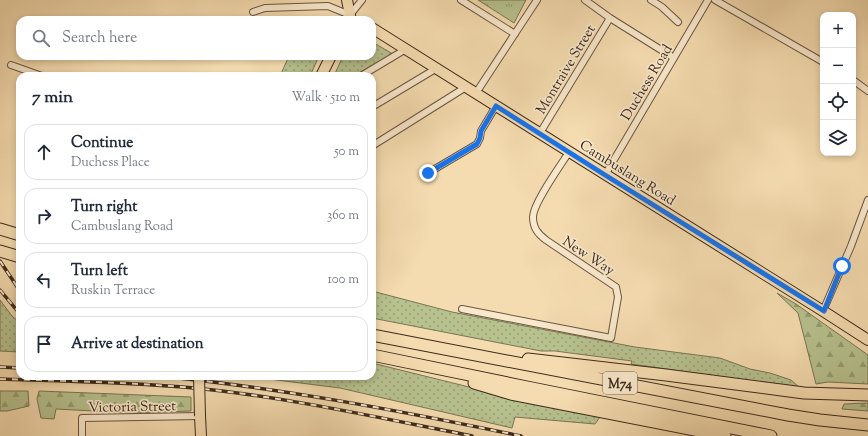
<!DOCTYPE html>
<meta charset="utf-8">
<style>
:root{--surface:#fff;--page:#f6f6f7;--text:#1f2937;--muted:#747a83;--line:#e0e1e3}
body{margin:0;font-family:"Sorts Mill Goudy",serif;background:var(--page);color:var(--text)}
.controls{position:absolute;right:12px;top:12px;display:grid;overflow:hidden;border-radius:8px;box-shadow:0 2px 6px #0003}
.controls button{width:36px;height:36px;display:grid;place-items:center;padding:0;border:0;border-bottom:1px solid var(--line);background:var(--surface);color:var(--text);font:20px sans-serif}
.stop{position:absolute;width:12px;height:12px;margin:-9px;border:3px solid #1a73e8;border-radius:50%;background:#fff}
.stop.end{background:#1a73e8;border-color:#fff;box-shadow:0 1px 4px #0008}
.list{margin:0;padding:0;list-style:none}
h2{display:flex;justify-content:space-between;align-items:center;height:52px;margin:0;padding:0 16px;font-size:17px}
h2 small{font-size:13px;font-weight:400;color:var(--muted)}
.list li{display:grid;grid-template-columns:26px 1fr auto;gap:12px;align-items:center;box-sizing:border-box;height:56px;margin:0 8px 8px;padding:0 8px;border:1px solid var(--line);border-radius:12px}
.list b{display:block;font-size:15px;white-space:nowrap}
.list p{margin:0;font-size:13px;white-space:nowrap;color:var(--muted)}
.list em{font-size:13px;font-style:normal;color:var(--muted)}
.icon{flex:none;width:22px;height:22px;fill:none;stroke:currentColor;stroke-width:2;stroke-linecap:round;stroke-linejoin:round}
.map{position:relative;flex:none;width:868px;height:436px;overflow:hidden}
.search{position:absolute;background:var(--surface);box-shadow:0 2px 6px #0003;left:16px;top:16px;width:360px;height:44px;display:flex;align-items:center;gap:10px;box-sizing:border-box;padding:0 14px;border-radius:12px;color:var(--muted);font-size:15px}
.panel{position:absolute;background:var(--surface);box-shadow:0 2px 6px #0003;left:16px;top:72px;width:360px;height:308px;border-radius:12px}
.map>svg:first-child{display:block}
</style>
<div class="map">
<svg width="868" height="436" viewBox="0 0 868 436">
<defs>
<pattern id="grass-dots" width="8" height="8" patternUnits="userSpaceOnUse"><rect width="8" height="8" fill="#b7c28f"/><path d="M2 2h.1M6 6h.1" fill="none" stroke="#969e74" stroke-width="1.8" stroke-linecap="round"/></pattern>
<pattern id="forest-firs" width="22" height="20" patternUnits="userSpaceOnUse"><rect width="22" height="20" fill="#b7c28f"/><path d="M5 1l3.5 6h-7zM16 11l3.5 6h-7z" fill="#969e74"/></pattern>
<pattern id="park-tufts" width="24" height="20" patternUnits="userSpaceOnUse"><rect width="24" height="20" fill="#b7c28f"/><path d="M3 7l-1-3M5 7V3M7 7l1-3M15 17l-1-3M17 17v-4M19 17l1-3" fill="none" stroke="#969e74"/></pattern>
</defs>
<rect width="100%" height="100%" fill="#f5dcb0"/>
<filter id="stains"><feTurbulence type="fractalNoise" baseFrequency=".005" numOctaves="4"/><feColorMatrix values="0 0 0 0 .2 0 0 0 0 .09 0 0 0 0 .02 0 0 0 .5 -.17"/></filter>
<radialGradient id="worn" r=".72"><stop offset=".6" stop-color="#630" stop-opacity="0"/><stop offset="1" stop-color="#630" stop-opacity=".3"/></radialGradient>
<path fill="url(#grass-dots)" stroke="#7a7655" d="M372 42 393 54 353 76H334L343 56H372Z
M289 56H319L310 76H280Z
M372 291 452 312 635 347 720 358 750 369 770 373 791 380 800 388 631 364 632 361 555 351H541L372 318Z
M0 300 12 316 20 323V352L0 351Z
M372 363 554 408 600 417 595 424 515 417 512 428 340 388 245 376H372Z"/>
<path fill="url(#forest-firs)" stroke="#7a7655" d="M777 293 796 304 868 355V384L828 382 816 384 798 313Z
M0 391H28L29 406 7 411H0Z
M39 391 191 397V411L132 413 56 409 54 419 41 418 37 399Z
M868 403V411L842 409 844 404Z"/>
<path fill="url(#park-tufts)" stroke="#7a7655" d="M478 0H526L514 23Z"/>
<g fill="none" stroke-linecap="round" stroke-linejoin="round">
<defs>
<path id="street" d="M461 0 515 34
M585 0 610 18 674 58
M651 0 662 7 678 22
M715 0 823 62
M253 12 265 8 328 6 350 15 362 0
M11 65 42 76
M361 76 406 49
M853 80 868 91
M476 93 537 0
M372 107 437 68
M540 133 610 18
M372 146 466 87
M428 173 477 144 480 138 481 131 496 106
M605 175 708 0
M462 309 611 338 618 297 616 287 546 240C538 234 533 228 533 217 533 203 561 165 569 152
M823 311 851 246 868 200
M82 436V418L200 416"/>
<path id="primary" d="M347 0 350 15
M372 28 823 311 868 340
M321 76 331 56
M200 416 201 436"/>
<path id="highway" d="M0 229 20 235
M0 251 20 257
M372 335 788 415 820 420 868 425
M372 355 532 388 771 436
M528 359 666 375 804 393 868 395
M474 383 511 394 725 436"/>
</defs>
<use href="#street" stroke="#6b5640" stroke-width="8"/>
<use href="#primary" stroke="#3d2a1b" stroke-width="12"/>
<use href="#highway" stroke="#3d2a1b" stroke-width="13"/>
<use href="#street" stroke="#f8e8cc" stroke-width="6"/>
<use href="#primary" stroke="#f5dcb0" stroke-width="10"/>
<use href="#highway" stroke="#f5dcb0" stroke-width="11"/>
<defs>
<path id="rail" d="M0 261 20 291
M0 290 20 314
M0 367 20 368
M159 376C281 388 401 411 521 436
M215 376 231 378
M0 379C65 381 130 382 194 388 287 397 380 418 472 436"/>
</defs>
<use href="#rail" stroke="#3d2a1b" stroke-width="3.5"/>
<use href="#rail" stroke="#f8e8cc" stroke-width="2" stroke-dasharray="6" stroke-linecap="butt"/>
<defs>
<path id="primary-bridge" d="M199 376 200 416"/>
</defs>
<use href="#primary-bridge" stroke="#3d2a1b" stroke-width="12" stroke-linecap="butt"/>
<use href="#primary-bridge" stroke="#f5dcb0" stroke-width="10"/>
</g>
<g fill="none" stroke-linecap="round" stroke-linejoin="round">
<path stroke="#1a73e8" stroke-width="5" d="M428 173 477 144 480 138 481 131 496 106 605 175 824 311 842 266"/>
</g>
<g text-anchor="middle" stroke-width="3.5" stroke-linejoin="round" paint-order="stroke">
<rect fill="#f8e8cc" stroke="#756350" stroke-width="1" x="603" y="372" width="34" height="22" rx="3"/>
<g font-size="13" font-weight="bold" fill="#3d2a1b">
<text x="620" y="388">M74</text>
</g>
<g font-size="14" fill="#3d2a1b" stroke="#f8e8cc">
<text transform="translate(565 69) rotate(-59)" y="5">Montraive Street</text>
<text transform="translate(646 82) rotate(-59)" y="5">Duchess Road</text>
<text transform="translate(628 172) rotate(32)" y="5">Cambuslang Road</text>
<text transform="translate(589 255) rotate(33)" y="5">New Way</text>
<text transform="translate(132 406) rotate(-1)" y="5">Victoria Street</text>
</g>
</g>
<rect width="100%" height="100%" filter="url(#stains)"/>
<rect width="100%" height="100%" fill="url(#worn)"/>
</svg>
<div class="controls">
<button>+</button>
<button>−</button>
<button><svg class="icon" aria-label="locate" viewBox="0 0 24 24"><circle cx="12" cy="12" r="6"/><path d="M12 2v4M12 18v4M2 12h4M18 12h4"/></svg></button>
<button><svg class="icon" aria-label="layers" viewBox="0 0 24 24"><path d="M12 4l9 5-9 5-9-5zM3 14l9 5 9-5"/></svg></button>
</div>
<div class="stop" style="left:842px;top:266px"></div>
<div class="stop end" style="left:428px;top:173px"></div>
<div class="search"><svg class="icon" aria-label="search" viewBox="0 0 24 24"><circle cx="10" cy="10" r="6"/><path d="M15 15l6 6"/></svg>Search here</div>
<section class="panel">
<h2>7 min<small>Walk · 510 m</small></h2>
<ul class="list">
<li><svg class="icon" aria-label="ahead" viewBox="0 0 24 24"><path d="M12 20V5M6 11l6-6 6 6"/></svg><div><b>Continue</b><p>Duchess Place</p></div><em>50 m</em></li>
<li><svg class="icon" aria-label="right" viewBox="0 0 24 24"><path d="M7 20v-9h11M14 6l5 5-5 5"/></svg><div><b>Turn right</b><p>Cambuslang Road</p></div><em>360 m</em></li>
<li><svg class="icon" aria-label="left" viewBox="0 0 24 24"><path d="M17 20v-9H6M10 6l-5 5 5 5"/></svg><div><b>Turn left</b><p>Ruskin Terrace</p></div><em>100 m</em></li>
<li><svg class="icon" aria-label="arrive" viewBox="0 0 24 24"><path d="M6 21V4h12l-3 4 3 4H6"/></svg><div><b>Arrive at destination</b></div></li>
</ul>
</section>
</div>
